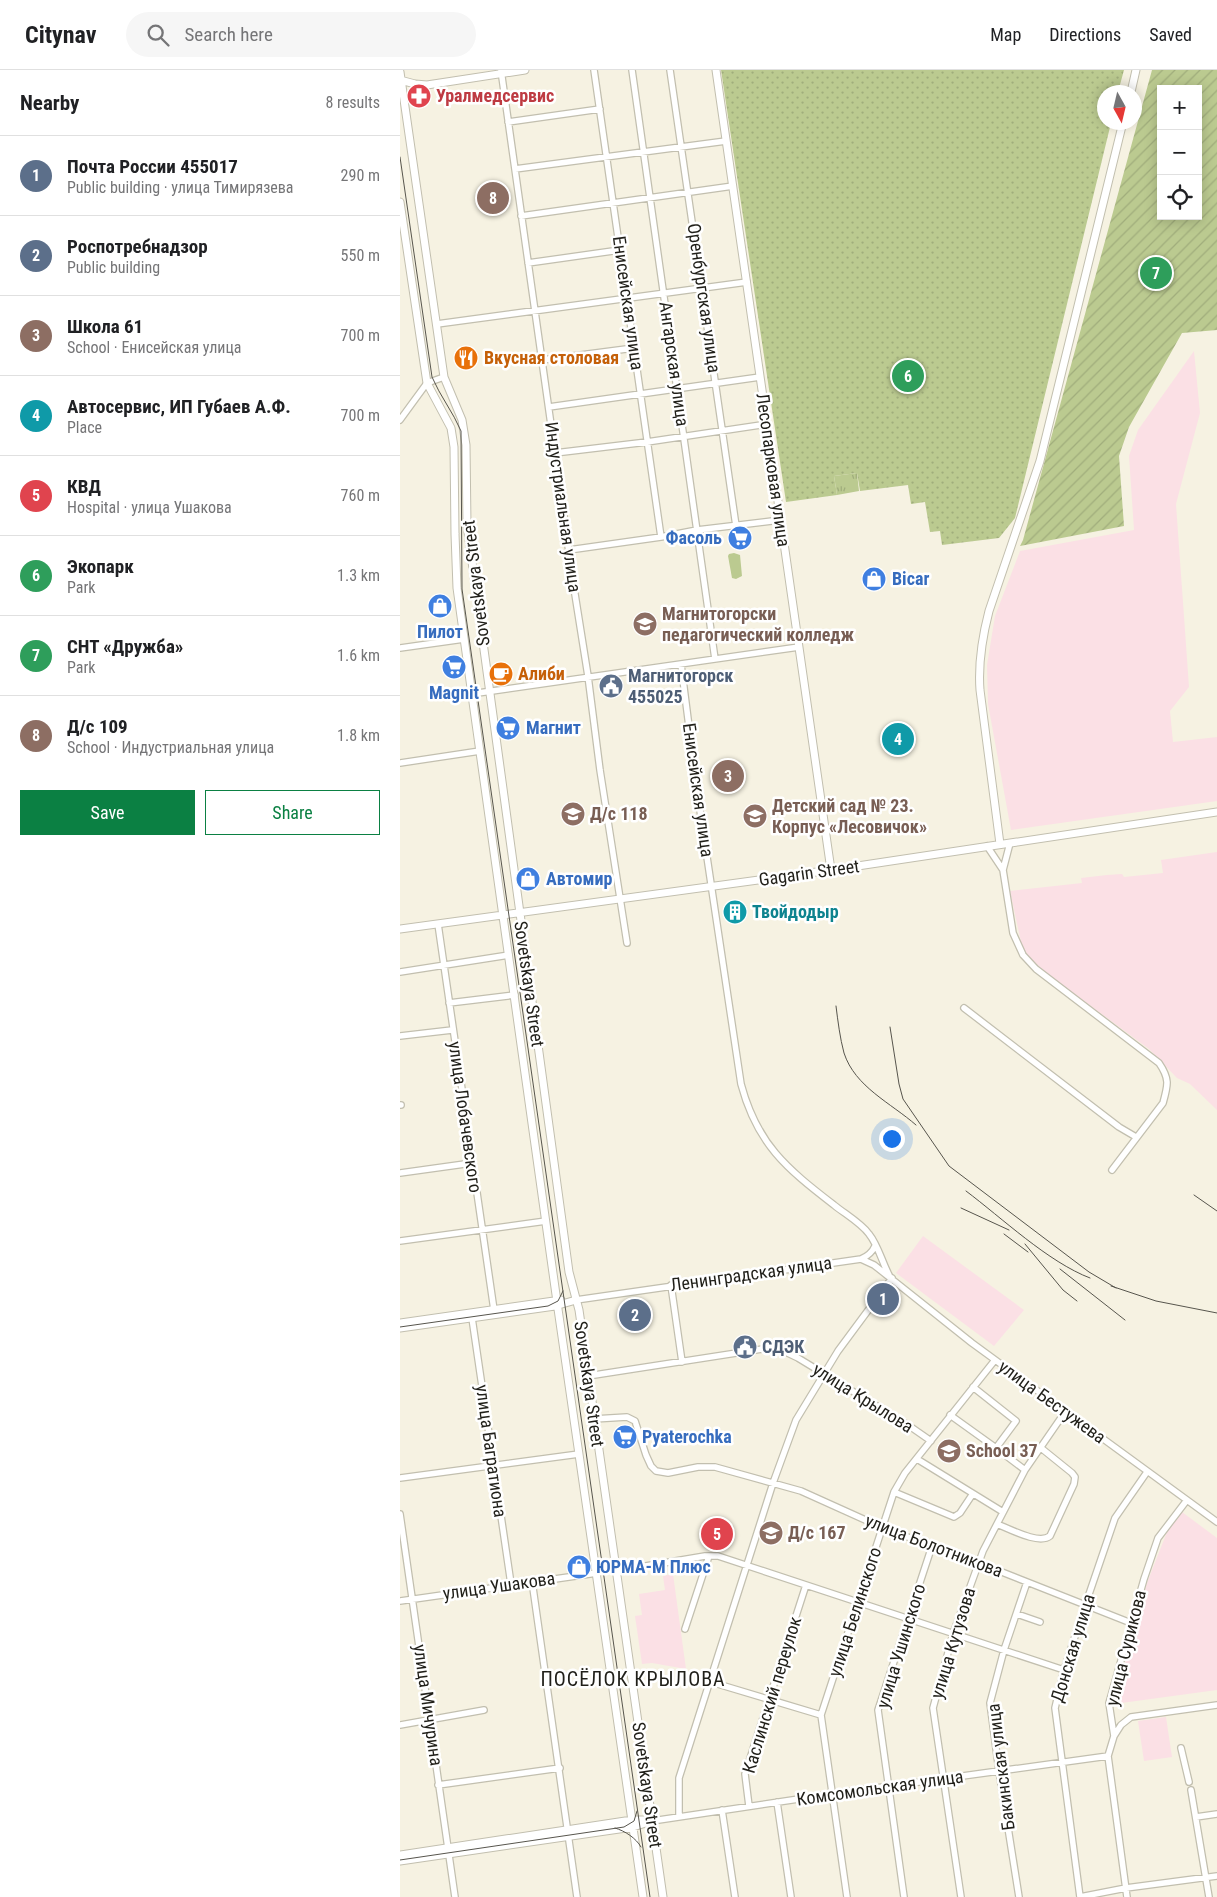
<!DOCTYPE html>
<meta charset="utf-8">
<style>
:root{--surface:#fff;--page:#f6f6f6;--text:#202124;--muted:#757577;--line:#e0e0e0;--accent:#0b8043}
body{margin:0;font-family:"Roboto Condensed",sans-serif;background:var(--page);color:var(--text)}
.controls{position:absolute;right:15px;top:15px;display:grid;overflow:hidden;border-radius:0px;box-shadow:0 2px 12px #0003}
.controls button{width:45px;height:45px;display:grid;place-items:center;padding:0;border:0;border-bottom:1px solid var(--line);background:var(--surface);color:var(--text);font:25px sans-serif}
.compass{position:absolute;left:697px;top:15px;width:45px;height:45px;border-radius:50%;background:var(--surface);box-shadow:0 2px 12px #0003;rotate:172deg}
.you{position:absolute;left:491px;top:1068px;width:18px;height:18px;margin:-12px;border:4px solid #fff;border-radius:50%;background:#1a73e8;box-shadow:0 0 0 8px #1a73e833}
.badge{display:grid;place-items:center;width:32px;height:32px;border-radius:50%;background:var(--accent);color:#fff;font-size:16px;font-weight:700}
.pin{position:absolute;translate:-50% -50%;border:2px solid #fff;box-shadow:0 1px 5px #0006}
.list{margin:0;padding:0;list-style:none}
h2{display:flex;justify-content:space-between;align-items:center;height:65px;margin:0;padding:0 20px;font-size:21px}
h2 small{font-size:16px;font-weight:400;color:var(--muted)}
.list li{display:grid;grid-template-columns:32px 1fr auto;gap:15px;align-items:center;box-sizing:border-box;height:80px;padding:0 20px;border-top:1px solid var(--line)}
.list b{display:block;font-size:19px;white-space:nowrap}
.list p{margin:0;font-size:16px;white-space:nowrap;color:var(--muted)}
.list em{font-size:16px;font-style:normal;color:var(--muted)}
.actions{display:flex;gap:10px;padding:15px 20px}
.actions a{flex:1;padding:11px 0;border:1px solid var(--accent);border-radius:0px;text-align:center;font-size:18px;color:var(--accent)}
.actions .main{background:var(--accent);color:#fff}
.icon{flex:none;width:28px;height:28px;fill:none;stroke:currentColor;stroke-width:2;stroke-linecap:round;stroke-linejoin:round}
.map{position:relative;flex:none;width:817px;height:1827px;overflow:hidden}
header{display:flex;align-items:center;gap:30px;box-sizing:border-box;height:70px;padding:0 25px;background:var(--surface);border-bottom:1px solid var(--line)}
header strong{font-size:24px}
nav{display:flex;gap:28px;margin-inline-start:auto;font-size:18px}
.search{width:350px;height:45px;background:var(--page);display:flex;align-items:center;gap:12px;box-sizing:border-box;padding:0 18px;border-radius:28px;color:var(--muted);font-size:19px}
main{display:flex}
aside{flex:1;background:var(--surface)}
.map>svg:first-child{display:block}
</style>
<header>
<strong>Citynav</strong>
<div class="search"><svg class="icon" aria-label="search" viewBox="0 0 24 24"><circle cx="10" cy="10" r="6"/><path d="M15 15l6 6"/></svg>Search here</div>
<nav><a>Map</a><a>Directions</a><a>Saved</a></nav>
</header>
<main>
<aside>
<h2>Nearby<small>8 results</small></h2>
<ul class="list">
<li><span class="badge" style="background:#5c6f8a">1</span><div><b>Почта России 455017</b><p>Public building · улица Тимирязева</p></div><em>290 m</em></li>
<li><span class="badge" style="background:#5c6f8a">2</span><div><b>Роспотребнадзор</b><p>Public building</p></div><em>550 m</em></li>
<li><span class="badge" style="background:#8d6e63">3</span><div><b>Школа 61</b><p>School · Енисейская улица</p></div><em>700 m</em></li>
<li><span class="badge" style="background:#0f9aa8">4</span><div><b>Автосервис, ИП Губаев А.Ф.</b><p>Place</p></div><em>700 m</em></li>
<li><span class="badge" style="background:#e0444e">5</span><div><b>КВД</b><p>Hospital · улица Ушакова</p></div><em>760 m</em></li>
<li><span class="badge" style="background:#2e9e5b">6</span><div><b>Экопарк</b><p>Park</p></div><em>1.3 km</em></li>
<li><span class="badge" style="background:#2e9e5b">7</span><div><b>СНТ «Дружба»</b><p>Park</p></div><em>1.6 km</em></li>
<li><span class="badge" style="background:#8d6e63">8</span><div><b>Д/с 109</b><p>School · Индустриальная улица</p></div><em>1.8 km</em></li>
</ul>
<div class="actions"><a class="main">Save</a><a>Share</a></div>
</aside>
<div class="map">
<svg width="817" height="1827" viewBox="0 0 817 1827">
<defs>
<pattern id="grass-tufts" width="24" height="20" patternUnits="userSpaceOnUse" patternTransform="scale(1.25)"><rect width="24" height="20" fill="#bbca90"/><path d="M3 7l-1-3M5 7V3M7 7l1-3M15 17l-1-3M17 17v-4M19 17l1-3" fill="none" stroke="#a0ad7c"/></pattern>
<pattern id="park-dots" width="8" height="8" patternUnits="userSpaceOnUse" patternTransform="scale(1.25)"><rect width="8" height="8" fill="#bbca90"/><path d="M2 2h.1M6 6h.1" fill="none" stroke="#a0ad7c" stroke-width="1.8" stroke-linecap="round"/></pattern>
<pattern id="garden-furrows" width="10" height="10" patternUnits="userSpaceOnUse" patternTransform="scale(1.25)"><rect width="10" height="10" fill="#bbca90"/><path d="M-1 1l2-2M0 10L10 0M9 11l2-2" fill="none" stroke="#a0ad7c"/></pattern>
</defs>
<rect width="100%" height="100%" fill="#f6f2e2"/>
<path fill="#fbe0e5" d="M794 281 800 343 776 434 789 617 770 641 773 672 817 667V731L611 760 588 634 587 595 595 546 620 481 734 460 729 386 738 360Z
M817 782V1040L790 1014 777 1008 749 979 646 903 623 881 610 821 682 813 681 808 707 805 722 804 724 807 763 803 761 790Z
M523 1166 624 1240 594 1276 496 1203Z
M782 1442 817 1468V1620L714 1634 747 1513 767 1462Z
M273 1504 286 1599 252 1593 242 1594 235 1546 242 1545 239 1524 265 1520 263 1506Z
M766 1647 772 1687 744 1691 738 1651Z"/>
<path fill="url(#grass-tufts)" d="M457 403 459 421 437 425 434 406Z"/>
<path fill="url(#park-dots)" d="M321 0H724L718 22H704V52L711 53 615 448 599 468 542 475 540 461 530 462 525 432 511 434 508 415 460 421 457 403 434 406 437 425 386 432Z"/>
<path fill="url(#garden-furrows)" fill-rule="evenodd" d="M752 0H817V260L782 263 729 357 719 386 724 456 620 476 623 470ZM761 19H798V146H761Z"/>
<path fill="#bbca90" d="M334 483 340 485 342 506 336 509 332 508 328 486 329 484Z"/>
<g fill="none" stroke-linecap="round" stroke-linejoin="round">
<defs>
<path id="minor" d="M101 0 174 518 188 606 200 700 227 873
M194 0 261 467
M232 0 315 589
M270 0 336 456
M108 52 200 39
M115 99 326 71
M121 146 333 116
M128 193 220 180
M37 254 347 212
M142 290 234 278
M149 337 360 307
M0 350 27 313 44 307
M155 383 247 372 367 354
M169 480 261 467 297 460 380 450
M0 578 64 569
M281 594 298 727 341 1014C357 1074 386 1098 434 1135 445 1144 461 1153 469 1164 478 1175 482 1192 489 1205
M71 624 399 577
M0 693 80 681
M610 773 603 800 613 863 623 885 636 899 759 993C770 1009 768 1015 763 1033L712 1100
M587 776 603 800
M38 854 94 1240
M0 902 109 885
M49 933 115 925
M564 938 719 1057 736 1067
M0 966 52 960
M0 1035H1
M0 1103 72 1093
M0 1171 146 1151
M461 1189C468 1186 472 1183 475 1176
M271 1215 282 1292
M176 1230 461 1189 474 1195 572 1273 817 1452
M72 1248 111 1514
M188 1306 375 1277 398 1288 508 1355 531 1371
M573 1317 616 1351 596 1378 625 1400
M550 1345 596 1378
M194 1349 227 1347 235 1351 246 1385 251 1396 256 1401 268 1403 298 1397H315L401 1421 483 1458 579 1493 731 1553
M517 1389 603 1442
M0 1408 179 1384
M494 1422 554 1447 560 1443 572 1425
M0 1444 55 1827
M597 1454C610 1459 639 1475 650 1466L674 1414 675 1407 672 1403 641 1378
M216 1501 305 1486H318L664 1600
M132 1511 177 1827
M0 1531 197 1503
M617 1544 640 1552
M285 1559 309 1486
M311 1612 421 1645
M0 1655 84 1640
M714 1666 721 1655 731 1647 817 1635
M781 1678 789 1712
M38 1715 160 1698
M791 1720 809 1827
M377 1732 391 1827
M349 1736 345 1704 406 1515
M322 1740 335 1827
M279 1746V1708L373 1413 396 1350 438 1281 492 1208
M796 1747 817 1744
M252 1751 432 1724 708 1686
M447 1827 421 1645 494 1422 505 1403 595 1290
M504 1827 478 1640 532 1476
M561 1827 533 1638 553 1564 583 1481 625 1400 665 1342
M619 1827 599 1701 590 1633 604 1580 627 1512
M680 1827 655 1638 664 1600 685 1536 715 1448 747 1402
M680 1827 726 1818 817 1806
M727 1827 708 1686 714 1666 709 1633 744 1509 758 1468 787 1430"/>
<path id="major" d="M316 0 431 800
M0 2 44 307 62 350 66 375 67 455 169 1202 179 1240 263 1827
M0 10 15 14 27 15 125 0
M731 22 736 0
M0 132 27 313 51 358 54 377 55 464 57 518 158 1239 243 1827
M600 774 580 620C578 593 582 568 589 541L640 391 723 52
M0 859 431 800 817 742
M0 1253 161 1230
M0 1258 155 1236 176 1230
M0 1785 232 1750H247
M0 1791 233 1757 252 1751"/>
</defs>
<use href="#minor" stroke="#c2bfaf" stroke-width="8"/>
<use href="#major" stroke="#c2bfaf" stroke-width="9"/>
<use href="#minor" stroke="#fff" stroke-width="5.5"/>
<use href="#major" stroke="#fff" stroke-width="7"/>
<path stroke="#57554d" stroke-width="1" d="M0 87 32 307C40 326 53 342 61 361L62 519 250 1827
M0 1257 148 1236 158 1231 163 1221
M215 1758C225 1761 236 1768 241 1777
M0 1790 224 1757 234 1751 237 1741"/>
<path stroke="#57554d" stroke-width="1" d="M436 936C438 952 440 968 444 983 455 1017 491 1033 516 1055
M490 957 499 1014 503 1029 549 1096 689 1202 716 1218
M566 1121C602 1148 648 1192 690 1208
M794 1125 817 1141
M561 1138 609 1160
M604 1164 628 1182
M625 1174 663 1220 677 1231
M660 1199 725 1250
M711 1216 756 1231 817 1243"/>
</g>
<defs>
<symbol id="pharmacy-disc" viewBox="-11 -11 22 22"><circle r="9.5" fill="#e0444e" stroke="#fff"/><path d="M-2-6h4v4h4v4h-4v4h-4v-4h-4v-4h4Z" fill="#fff"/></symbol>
<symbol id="restaurant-disc" viewBox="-11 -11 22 22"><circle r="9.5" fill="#e8710a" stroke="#fff"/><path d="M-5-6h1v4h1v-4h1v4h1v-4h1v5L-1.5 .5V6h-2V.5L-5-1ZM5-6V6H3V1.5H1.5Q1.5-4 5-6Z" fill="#fff"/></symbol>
<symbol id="supermarket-disc" viewBox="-11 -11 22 22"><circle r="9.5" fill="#3f7fe0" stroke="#fff"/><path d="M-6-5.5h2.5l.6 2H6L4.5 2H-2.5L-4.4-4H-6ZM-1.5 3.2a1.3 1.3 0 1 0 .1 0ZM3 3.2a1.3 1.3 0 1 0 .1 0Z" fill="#fff"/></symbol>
<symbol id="shop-disc" viewBox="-11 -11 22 22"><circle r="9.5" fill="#3f7fe0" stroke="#fff"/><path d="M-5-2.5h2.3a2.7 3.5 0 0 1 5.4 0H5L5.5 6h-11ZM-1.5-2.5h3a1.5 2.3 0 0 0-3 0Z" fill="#fff"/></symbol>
<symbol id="university-disc" viewBox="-11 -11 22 22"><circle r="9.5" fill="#8d6e63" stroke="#fff"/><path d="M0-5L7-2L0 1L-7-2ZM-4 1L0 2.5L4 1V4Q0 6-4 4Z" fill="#fff"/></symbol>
<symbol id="cafe-disc" viewBox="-11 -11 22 22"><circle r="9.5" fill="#e8710a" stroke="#fff"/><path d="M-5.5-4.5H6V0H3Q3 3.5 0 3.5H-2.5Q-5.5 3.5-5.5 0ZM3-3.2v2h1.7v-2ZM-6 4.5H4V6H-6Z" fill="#fff"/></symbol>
<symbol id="civic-disc" viewBox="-11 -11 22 22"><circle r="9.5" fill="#5c6f8a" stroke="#fff"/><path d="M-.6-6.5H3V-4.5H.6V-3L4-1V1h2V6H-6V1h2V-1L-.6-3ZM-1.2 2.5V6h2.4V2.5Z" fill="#fff"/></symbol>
<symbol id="school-disc" viewBox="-11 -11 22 22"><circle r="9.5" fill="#8d6e63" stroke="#fff"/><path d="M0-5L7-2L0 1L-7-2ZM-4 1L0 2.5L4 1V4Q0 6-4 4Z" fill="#fff"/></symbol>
<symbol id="building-disc" viewBox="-11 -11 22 22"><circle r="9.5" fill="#0f9aa8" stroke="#fff"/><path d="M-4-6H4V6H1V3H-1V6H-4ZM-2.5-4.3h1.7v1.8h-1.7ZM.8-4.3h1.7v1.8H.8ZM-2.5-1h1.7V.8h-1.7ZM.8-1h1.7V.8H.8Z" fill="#fff"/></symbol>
</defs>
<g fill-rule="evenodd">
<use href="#pharmacy-disc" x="5" y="12" width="28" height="28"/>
<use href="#restaurant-disc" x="52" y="274" width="28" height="28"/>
<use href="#supermarket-disc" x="326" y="454" width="28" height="28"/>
<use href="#shop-disc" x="460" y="495" width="28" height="28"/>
<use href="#shop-disc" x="26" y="522" width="28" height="28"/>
<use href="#university-disc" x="231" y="540" width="28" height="28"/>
<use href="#supermarket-disc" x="40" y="583" width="28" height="28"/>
<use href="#cafe-disc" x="87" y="590" width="28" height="28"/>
<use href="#civic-disc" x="197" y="602" width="28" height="28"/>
<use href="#supermarket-disc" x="94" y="644" width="28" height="28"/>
<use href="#school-disc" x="159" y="730" width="28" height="28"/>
<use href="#school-disc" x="341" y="732" width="28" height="28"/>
<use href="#shop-disc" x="114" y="795" width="28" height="28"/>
<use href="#building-disc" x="321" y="828" width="28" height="28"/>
<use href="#civic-disc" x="331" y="1263" width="28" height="28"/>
<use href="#supermarket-disc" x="211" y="1353" width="28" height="28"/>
<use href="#school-disc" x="535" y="1367" width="28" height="28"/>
<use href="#school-disc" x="357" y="1449" width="28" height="28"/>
<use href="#shop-disc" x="165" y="1483" width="28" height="28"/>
</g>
<g text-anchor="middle" stroke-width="5" stroke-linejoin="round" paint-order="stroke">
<g font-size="18" font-weight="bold" fill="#be3a42" stroke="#fff" text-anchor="start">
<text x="36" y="32">Уралмедсервис</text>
</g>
<g font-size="18" fill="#201f19" stroke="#fff">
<text transform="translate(304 228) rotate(82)" y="6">Оренбургская улица</text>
<text transform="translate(228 233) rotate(82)" y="6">Енисейская улица</text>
<text transform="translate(274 294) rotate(82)" y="6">Ангарская улица</text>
<text transform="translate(373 400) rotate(82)" y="6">Лесопарковая улица</text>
<text transform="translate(163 437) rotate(82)" y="6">Индустриальная улица</text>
<text transform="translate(76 513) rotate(-97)" y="6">Sovetskaya Street</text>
<text transform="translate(298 720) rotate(82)" y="6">Енисейская улица</text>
<text transform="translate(409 803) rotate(-8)" y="6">Gagarin Street</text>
<text transform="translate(129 914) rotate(82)" y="6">Sovetskaya Street</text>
<text transform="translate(65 1047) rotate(82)" y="6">улица Лобачевского</text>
<text transform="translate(351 1204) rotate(-8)" y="6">Ленинградская улица</text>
<text transform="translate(189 1314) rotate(82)" y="6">Sovetskaya Street</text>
<text transform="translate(463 1328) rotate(32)" y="6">улица Крылова</text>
<text transform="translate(652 1332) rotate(36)" y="6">улица Бестужева</text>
<text transform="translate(91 1381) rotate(82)" y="6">улица Багратиона</text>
<text transform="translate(534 1476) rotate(21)" y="6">улица Болотникова</text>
<text transform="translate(99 1516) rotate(-8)" y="6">улица Ушакова</text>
<text transform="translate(455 1542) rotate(-72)" y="6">улица Белинского</text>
<text transform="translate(553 1573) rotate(-73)" y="6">улица Кутузова</text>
<text transform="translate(501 1576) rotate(-73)" y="6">улица Ушинского</text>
<text transform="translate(673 1578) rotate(-73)" y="6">Донская улица</text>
<text transform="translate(726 1578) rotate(-76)" y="6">улица Сурикова</text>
<text transform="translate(372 1625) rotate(-73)" y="6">Каслинский переулок</text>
<text transform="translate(28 1635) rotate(82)" y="6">улица Мичурина</text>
<text transform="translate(601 1697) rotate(-97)" y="6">Бакинская улица</text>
<text transform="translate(247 1715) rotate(82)" y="6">Sovetskaya Street</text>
<text transform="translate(480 1718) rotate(-8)" y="6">Комсомольская улица</text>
</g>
<g font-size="18" font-weight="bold" fill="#c56008" stroke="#fff" text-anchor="start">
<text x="84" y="294">Вкусная столовая</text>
<text x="118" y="610">Алиби</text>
</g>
<g font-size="18" font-weight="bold" fill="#366cbe" stroke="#fff" text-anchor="start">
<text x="322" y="474" text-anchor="end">Фасоль</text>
<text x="492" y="515">Bicar</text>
<text x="40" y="568" text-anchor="middle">Пилот</text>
<text x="54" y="629" text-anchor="middle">Magnit</text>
<text x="126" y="664">Магнит</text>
<text x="146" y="815">Автомир</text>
<text x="242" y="1373">Pyaterochka</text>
<text x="196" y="1503">ЮРМА-М Плюс</text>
</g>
<g font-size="18" font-weight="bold" fill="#785e54" stroke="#fff" text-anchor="start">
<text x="262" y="550">Магнитогорски<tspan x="262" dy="21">педагогический колледж</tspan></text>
<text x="372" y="742">Детский сад № 23.<tspan x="372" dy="21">Корпус «Лесовичок»</tspan></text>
<text x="190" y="750">Д/с 118</text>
<text x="566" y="1387">School 37</text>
<text x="388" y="1469">Д/с 167</text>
</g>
<g font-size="18" font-weight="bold" fill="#4e5e75" stroke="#fff" text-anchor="start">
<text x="228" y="612">Магнитогорск<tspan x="228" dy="21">455025</tspan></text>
<text x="362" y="1283">СДЭК</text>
</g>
<g font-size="18" font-weight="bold" fill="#0d838f" stroke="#fff" text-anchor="start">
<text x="352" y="848">Твойдодыр</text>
</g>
<g font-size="20" letter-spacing="1" fill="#201f19" stroke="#fff">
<text x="233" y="1616">ПОСЁЛОК КРЫЛОВА</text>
</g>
</g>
</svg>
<div class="controls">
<button>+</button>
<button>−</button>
<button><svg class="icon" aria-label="locate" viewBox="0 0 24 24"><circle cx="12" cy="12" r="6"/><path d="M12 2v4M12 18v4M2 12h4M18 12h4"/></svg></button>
</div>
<svg class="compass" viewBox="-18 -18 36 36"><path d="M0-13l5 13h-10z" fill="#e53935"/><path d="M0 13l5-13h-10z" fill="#757577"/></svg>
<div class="you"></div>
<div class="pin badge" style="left:483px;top:1229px;background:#5c6f8a">1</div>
<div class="pin badge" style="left:235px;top:1245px;background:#5c6f8a">2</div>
<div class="pin badge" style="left:328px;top:706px;background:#8d6e63">3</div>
<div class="pin badge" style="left:498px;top:669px;background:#0f9aa8">4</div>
<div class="pin badge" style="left:317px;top:1464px;background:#e0444e">5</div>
<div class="pin badge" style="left:508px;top:306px;background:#2e9e5b">6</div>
<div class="pin badge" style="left:756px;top:203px;background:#2e9e5b">7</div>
<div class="pin badge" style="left:93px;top:128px;background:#8d6e63">8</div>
</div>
</main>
